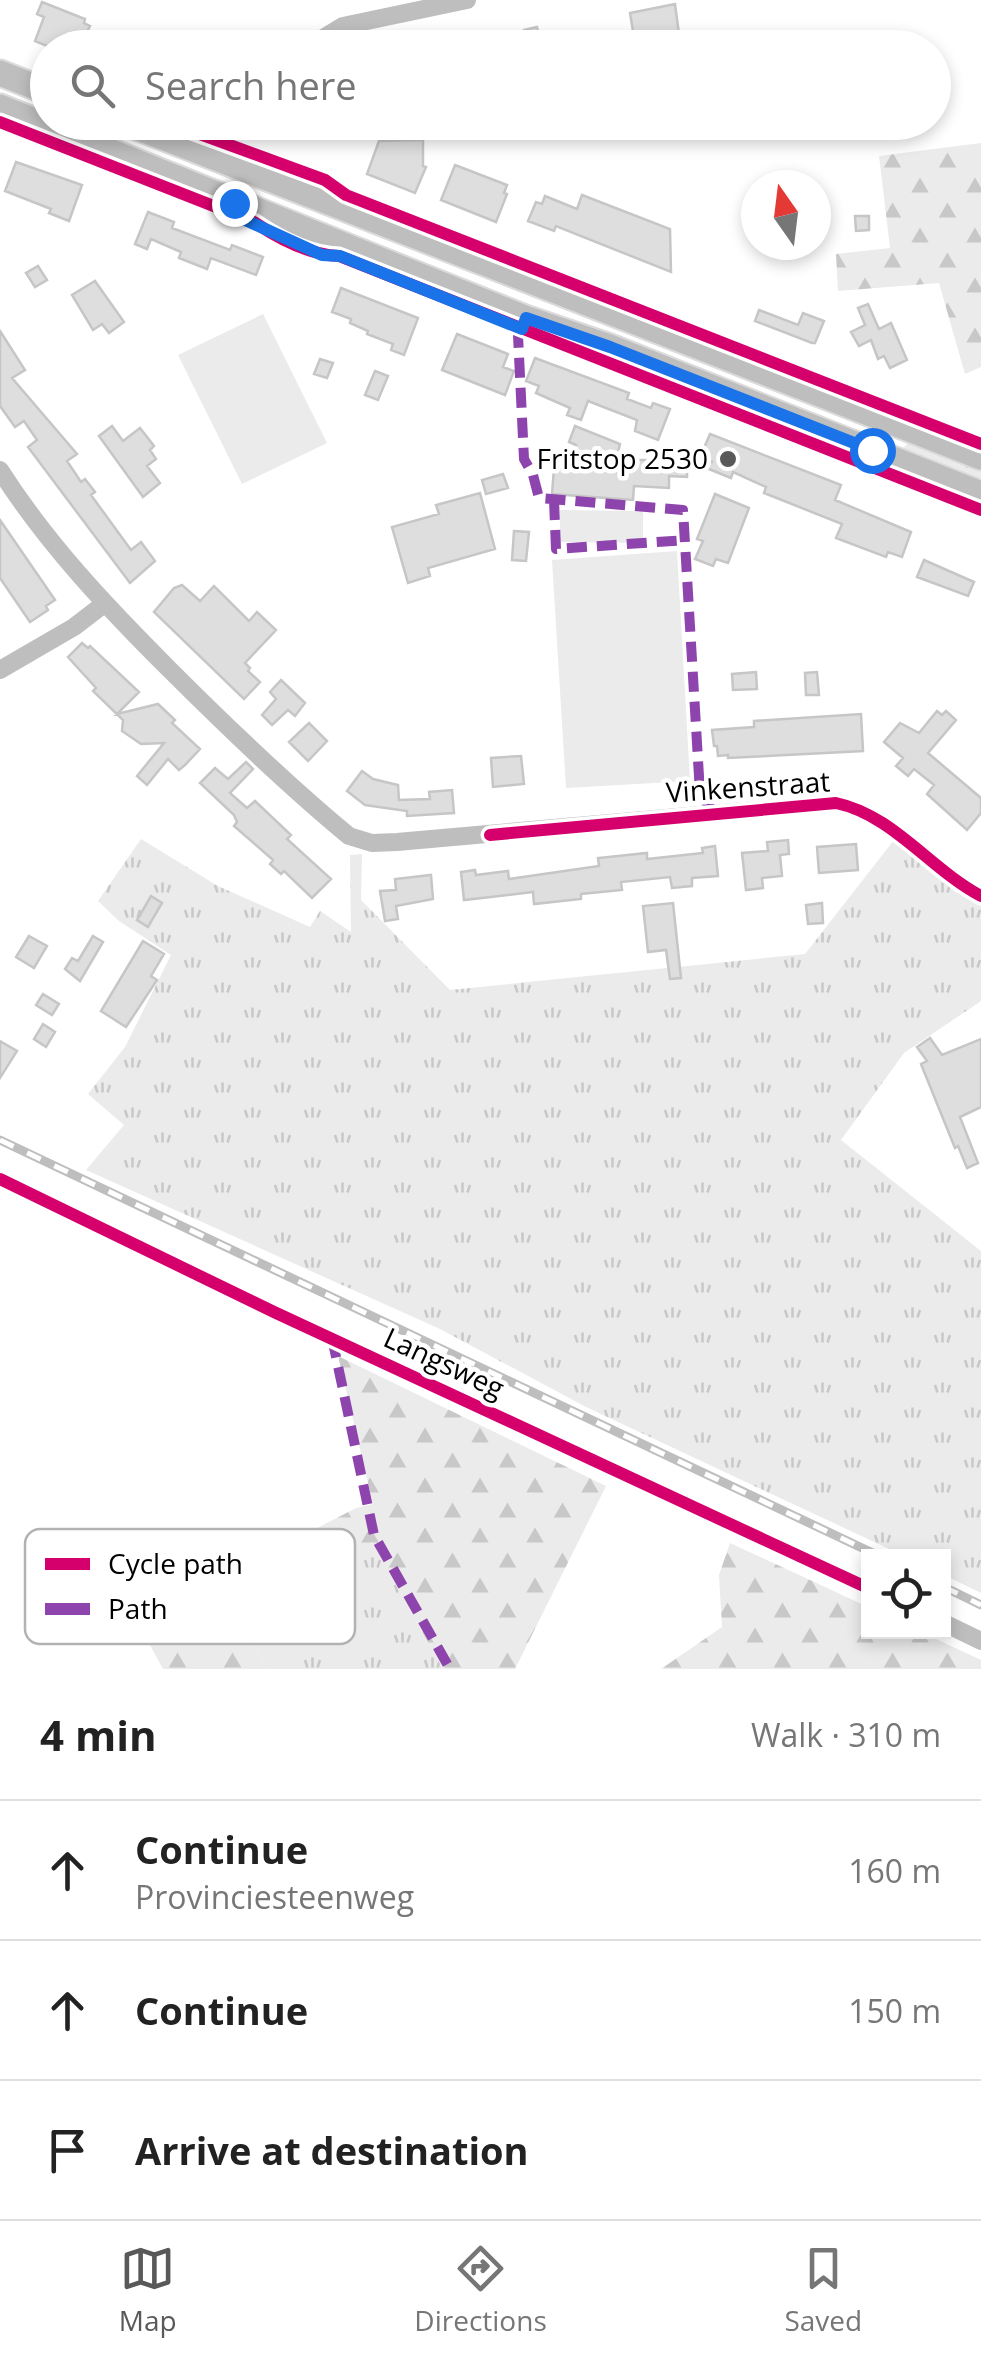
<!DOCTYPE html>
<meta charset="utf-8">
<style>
:root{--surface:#fff;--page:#f6f6f6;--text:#222;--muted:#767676;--line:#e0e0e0;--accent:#595959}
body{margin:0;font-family:"Open Sans",sans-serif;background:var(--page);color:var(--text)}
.controls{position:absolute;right:30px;bottom:30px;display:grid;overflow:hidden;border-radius:0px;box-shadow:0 5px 15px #0003}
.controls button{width:90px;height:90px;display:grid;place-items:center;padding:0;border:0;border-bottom:2px solid var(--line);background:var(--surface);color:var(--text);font:50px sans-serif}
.compass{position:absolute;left:741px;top:170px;width:90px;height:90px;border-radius:50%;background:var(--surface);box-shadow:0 5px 15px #0003;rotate:346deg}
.stop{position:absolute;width:30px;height:30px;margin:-22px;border:8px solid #1a73e8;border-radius:50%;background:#fff}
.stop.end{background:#1a73e8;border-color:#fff;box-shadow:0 2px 10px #0008}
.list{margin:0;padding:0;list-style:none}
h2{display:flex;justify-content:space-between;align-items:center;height:130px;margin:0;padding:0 40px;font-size:42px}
h2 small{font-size:32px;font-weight:400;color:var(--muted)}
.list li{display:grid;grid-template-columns:65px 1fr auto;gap:30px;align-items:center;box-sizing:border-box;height:140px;padding:0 40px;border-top:2px solid var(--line)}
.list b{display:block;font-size:38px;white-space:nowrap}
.list p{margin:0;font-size:32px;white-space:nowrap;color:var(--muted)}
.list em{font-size:32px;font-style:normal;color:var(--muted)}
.icon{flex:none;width:55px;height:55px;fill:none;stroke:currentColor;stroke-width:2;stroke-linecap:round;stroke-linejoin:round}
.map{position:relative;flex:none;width:981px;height:1669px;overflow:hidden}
.search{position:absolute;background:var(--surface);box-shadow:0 5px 15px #0003;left:30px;right:30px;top:30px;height:110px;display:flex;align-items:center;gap:25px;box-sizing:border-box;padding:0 35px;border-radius:55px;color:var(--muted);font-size:38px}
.sheet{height:550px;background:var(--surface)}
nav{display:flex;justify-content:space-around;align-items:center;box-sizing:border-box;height:140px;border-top:2px solid var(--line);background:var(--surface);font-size:28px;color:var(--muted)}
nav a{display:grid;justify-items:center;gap:5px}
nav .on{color:var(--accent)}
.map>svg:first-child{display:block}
</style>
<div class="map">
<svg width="981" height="1669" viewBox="0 0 981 1669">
<defs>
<pattern id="grass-tufts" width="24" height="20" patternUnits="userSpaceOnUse" patternTransform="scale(2.5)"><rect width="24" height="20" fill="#ebebeb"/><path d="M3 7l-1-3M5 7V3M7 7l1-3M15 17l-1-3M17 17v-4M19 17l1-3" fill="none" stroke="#c8c8c8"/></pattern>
<pattern id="forest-firs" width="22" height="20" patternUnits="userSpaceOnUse" patternTransform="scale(2.5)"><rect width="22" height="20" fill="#ebebeb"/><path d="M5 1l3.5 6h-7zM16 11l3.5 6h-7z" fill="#c8c8c8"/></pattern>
</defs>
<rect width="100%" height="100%" fill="#fff"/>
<path fill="url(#grass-tufts)" d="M909 442 981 470V484L905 454 903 448Z
M141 839 218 886 310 927 320 911 351 932 350 855 362 854 361 900 450 990 805 954 894 840 954 891 981 906V1001L904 1053 841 1140 981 1251V1593L944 1575V1556H904L586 1407 440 1329 86 1170 124 1125 88 1094 125 1047 171 955 119 921 98 901Z
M372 1541 443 1669H268L234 1613Z"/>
<path fill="url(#forest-firs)" d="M981 143V367L965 374 939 283 838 291 836 254 890 248 879 156Z
M338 1356 606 1486 515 1669H443L372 1542 234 1613 268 1669H163L137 1621 356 1508 373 1504Z
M730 1543 868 1607V1632H921L981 1660V1669H661L722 1627 719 1575Z"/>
<path fill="#ebebeb" d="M263 314 327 443 242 484 178 355Z
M560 510 643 511V543L560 542Z
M677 551 690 781 566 788 552 560Z"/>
<path fill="#dedede" stroke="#c6c6c6" stroke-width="2.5" d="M42 2 85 19 84 23 90 26 86 34 119 48H52L35 41 44 17 37 14Z
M675 4 679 34 635 43 630 13Z
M537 27 539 36 546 34 549 48H510L509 42 526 38 524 30Z
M423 140V166L426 167 415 193 367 174 379 141Z
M16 162 82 185 69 221 49 213 51 209 5 191Z
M455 165 507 185 504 193 507 194 496 222 441 200Z
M582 195 670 229 671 272 556 226 554 231 528 221 536 202 542 204 545 196 577 209Z
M148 212 174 222 172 228 230 250 232 245 263 257 256 275 211 258 207 269 179 258 181 252 151 239 147 249 135 244Z
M855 216H869V230L856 231Z
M38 266 47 280 35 287 26 273Z
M95 281 124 322 109 333 102 324 93 330 72 295Z
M341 288 418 318 404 355 391 350 393 344 367 334 368 331 350 323 351 319 332 312Z
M868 304 879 329 891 323 907 360 890 368 884 356 878 359 871 340 859 346 851 332 865 325 858 308Z
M759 310 798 325 803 313 824 321 815 343H812L755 321Z
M0 331 25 370 12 378 77 454 67 461 81 482 85 479 95 492 91 495 131 550 141 542 155 561 130 583 28 447 37 440 24 421 15 427 0 406Z
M457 334 508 354 503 367 514 371 505 395 442 370Z
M535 358 629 393 627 399 651 408 653 403 670 409 658 440 635 431 637 420 588 401 581 420 567 415 570 408 536 393 539 386 526 381Z
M320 359 333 363 327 378 314 374Z
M375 371 388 376 378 400 365 395Z
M112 426 123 441 140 428 154 446 150 450 156 459 147 466 160 483 143 497 99 436Z
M575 426 620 444 618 453 640 460H687V477L669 476V488L634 486 633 500 552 494 554 468 617 472 572 455 576 445 569 442Z
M710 434 841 485 835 500 911 532 902 557 888 552 886 557 836 538 842 524 764 493 766 487 733 472 731 478 694 463 713 462 700 457Z
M503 474 508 488 486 494 482 480Z
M480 493 495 549 428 568 430 576 408 583 392 527 439 514 436 505Z
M715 494 749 508 728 563 716 559 713 566 695 559 703 541 697 539Z
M0 520 55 600 46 606 48 610 30 622 0 578Z
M514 531 529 532 526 561 512 560Z
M924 560 974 582 968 596 917 577Z
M182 585 200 601 214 586 249 621 257 612 276 630 245 663 250 668 248 671 260 682 244 699 154 612 174 588Z
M82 643 88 648 90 646 139 692 117 714 158 704 175 720 172 723 200 749 185 765 179 770 168 759 147 785 137 776 164 743 141 744 122 731 123 720 93 691 96 688 68 657Z
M756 672 757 689 733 690 732 674Z
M817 672 819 695H806L805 673Z
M281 680 305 703 295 716 288 710 272 725 262 715 276 699 270 692Z
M937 711 942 715 946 711 956 720 928 753 981 798V813L967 830 927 794 934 785 914 769 908 776 896 766 903 758 884 742 900 723 919 733Z
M861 714 863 751 728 758V755L718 756 717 746H714L712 730 754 727V721Z
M309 723 327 741 308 761 289 742Z
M521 756 524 784 493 787 491 758Z
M246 762 253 769 230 793 247 808 255 801 291 835 287 839 331 879 312 898 284 871 281 874 270 864 273 860 234 826 237 822 234 815 200 783 215 768 228 779Z
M362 771 373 779 398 785 399 800 430 799 429 792 452 790 454 813 407 816V811L365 805 347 791Z
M788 840 789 854 780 855 782 876 762 878 763 888 746 890 742 853 768 851 767 842Z
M856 844 858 870 819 873 817 847Z
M715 846 718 876 692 878V886L672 888 670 877 621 882 622 890 581 894V899L534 904 533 892 464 900 461 872 475 870 476 875 508 871 509 879 599 866 598 858 647 853V859L703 853 702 848Z
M431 875 433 899 396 906 398 919 385 921 380 891 396 890 395 879Z
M151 896 162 903 148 927 137 920Z
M673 903 681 978 670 979 666 950 648 952 643 906Z
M822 903 823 923 808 924 806 905Z
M29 936 47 946 34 968 16 957Z
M93 936 103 942 80 981 65 969 72 958 78 961Z
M143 941 164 954 151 976 157 980 126 1027 101 1011Z
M43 994 59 1004 52 1015 36 1005Z
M43 1024 55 1032 46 1047 34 1039Z
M930 1038 942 1055 981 1039V1107L960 1117 978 1163 967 1168 958 1146 955 1148 921 1064 927 1061 917 1047Z
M0 1041 17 1051 0 1078Z"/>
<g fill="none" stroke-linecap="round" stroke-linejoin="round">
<defs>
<path id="primary" d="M0 73 48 92
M0 107 525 318 610 347 981 494
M124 122 981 457"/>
</defs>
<use href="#primary" stroke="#dbdbdb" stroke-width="29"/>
<path stroke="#bebebe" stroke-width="18" d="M307 48 343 26 467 0
M193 150 210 122
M0 470C47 544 107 607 169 669 227 727 286 784 349 836L372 843 397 842 836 803C893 815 930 869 981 896
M0 670 74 627 104 604
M0 1179 274 1312 868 1588
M944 1623 981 1641"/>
<use href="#primary" stroke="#bebebe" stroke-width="25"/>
<defs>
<path id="rail" d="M0 1140 879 1556
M944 1587 981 1605"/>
</defs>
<use href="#rail" stroke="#bebebe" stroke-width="9"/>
<use href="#rail" stroke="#fff" stroke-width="5" stroke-dasharray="15" stroke-linecap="butt"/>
<path stroke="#8e44ad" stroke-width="10" stroke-dasharray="20 10" stroke-linecap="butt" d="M522 329 518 335 524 459 533 475 539 498 683 510 700 793 715 814
M554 500 556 549 686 540
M332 1338 374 1535 450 1669"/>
<defs>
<path id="cycleway" d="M0 122 254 222C279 239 309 255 339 256L981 510
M167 122 325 180 346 195 981 444
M490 835 836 803C893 815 930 869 981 896
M0 1179 274 1312 868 1588"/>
</defs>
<use href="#cycleway" stroke="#fff" stroke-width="19"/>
<use href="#cycleway" stroke="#d6006c" stroke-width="12"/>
</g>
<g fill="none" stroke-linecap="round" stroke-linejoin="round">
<path stroke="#1a73e8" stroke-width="12" d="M234 203 230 213 322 255 340 256 522 329 526 318 610 347 872 450"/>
</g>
<circle fill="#595959" stroke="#fff" stroke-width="4" cx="728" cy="459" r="10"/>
<g text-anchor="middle" stroke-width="9" stroke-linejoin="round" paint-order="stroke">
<g font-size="28" fill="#000" stroke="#fff" text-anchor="end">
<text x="708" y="469">Fritstop 2530</text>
</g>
<g font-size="28" fill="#000" stroke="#fff">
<text transform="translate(748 787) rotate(-4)" y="10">Vinkenstraat</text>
<text transform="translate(444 1363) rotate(25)" y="10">Langsweg</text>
</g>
</g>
<rect x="25" y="1529" width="330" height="115" rx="15" fill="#fff" stroke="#b2b2b2" stroke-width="2.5"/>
<rect x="45" y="1558" width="45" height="12" fill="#d6006c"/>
<rect x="45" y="1603" width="45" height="12" fill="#8e44ad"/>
<g font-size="28" fill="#000">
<text x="108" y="1574">Cycle path</text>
<text x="108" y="1619">Path</text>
</g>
</svg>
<div class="controls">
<button><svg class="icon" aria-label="locate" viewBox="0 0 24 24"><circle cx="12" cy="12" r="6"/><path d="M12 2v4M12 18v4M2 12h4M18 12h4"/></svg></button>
</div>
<svg class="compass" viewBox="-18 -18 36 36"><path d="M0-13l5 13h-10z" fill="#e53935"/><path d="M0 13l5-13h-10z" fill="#767676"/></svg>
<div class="stop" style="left:872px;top:450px"></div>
<div class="stop end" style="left:234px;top:203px"></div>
<div class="search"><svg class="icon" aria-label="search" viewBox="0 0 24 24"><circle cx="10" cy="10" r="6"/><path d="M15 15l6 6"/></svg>Search here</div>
</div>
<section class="sheet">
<h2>4 min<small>Walk · 310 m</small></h2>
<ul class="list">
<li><svg class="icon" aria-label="ahead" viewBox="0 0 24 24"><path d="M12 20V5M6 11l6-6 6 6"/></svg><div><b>Continue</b><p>Provinciesteenweg</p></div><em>160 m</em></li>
<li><svg class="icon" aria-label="ahead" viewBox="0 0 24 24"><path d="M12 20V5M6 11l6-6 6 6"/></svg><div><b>Continue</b></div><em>150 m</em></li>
<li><svg class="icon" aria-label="arrive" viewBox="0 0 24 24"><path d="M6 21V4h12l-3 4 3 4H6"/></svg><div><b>Arrive at destination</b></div></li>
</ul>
</section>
<nav>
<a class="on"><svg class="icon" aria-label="map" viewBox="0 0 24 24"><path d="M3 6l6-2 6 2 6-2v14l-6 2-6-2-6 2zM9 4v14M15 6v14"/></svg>Map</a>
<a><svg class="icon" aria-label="directions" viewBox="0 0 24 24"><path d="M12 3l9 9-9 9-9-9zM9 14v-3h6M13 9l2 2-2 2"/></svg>Directions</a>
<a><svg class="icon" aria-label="saved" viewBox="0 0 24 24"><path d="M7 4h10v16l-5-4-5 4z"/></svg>Saved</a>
</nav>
